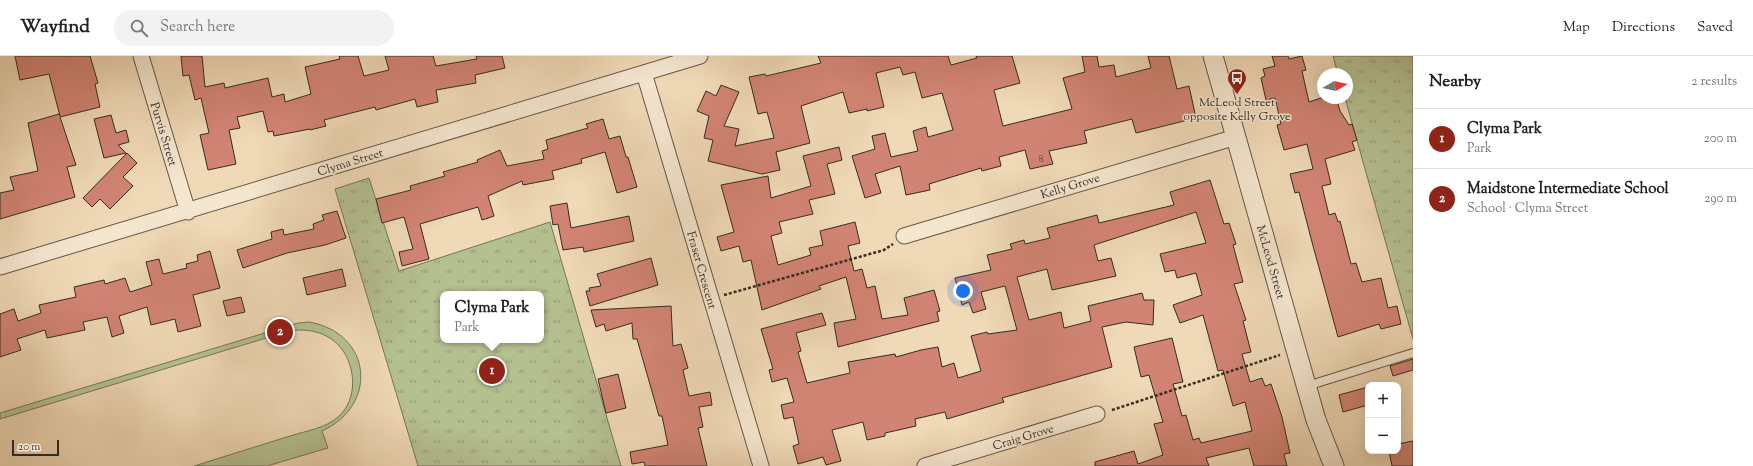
<!DOCTYPE html>
<meta charset="utf-8">
<style>
:root{--surface:#fff;--page:#f2f2f2;--text:#222;--muted:#767676;--line:#e0e0e0;--accent:#8f2418}
body{margin:0;font-family:"Sorts Mill Goudy",serif;background:var(--page);color:var(--text)}
.controls{position:absolute;right:12px;bottom:12px;display:grid;overflow:hidden;border-radius:8px;box-shadow:0 4px 16px #0002}
.controls button{width:36px;height:36px;display:grid;place-items:center;padding:0;border:0;border-bottom:1px solid var(--line);background:var(--surface);color:var(--text);font:20px sans-serif}
.compass{position:absolute;left:1317px;top:12px;width:36px;height:36px;border-radius:50%;background:var(--surface);box-shadow:0 4px 16px #0002;rotate:81deg}
.scale{position:absolute;left:12px;bottom:10px;width:47px;box-sizing:border-box;padding-left:4px;border:2px solid #342c23;border-top:0;font-size:11px;line-height:14px;white-space:nowrap;color:#342c23;-webkit-text-stroke:3px #f5e6d0;paint-order:stroke}
.you{position:absolute;left:963px;top:235px;width:14px;height:14px;margin:-10px;border:3px solid #fff;border-radius:50%;background:#1a73e8;box-shadow:0 0 0 6px #1a73e833}
.badge{display:grid;place-items:center;width:26px;height:26px;border-radius:50%;background:var(--accent);color:#fff;font-size:13px;font-weight:700}
.pin{position:absolute;translate:-50% -50%;border:2px solid #fff;box-shadow:0 1px 4px #0006}
.popup{position:absolute;left:440px;top:235px;width:104px;height:52px;box-sizing:border-box;display:grid;place-content:center;border-radius:8px;background:var(--surface);filter:drop-shadow(0 1px 3px #0005);font-size:13px;white-space:nowrap;color:var(--muted)}
.popup b{font-size:15px;color:var(--text)}
.popup::after{content:'';position:absolute;left:50%;top:100%;margin-left:-8px;border:8px solid transparent;border-top-color:var(--surface)}
.list{margin:0;padding:0;list-style:none}
h2{display:flex;justify-content:space-between;align-items:center;height:52px;margin:0;padding:0 16px;font-size:17px}
h2 small{font-size:13px;font-weight:400;color:var(--muted)}
.list li{display:grid;grid-template-columns:26px 1fr auto;gap:12px;align-items:center;box-sizing:border-box;height:60px;padding:0 16px;border-top:1px solid var(--line)}
.list b{display:block;font-size:15px;white-space:nowrap}
.list p{margin:0;font-size:13px;white-space:nowrap;color:var(--muted)}
.list em{font-size:13px;font-style:normal;color:var(--muted)}
.icon{flex:none;width:22px;height:22px;fill:none;stroke:currentColor;stroke-width:2;stroke-linecap:round;stroke-linejoin:round}
.map{position:relative;flex:none;width:1413px;height:410px;overflow:hidden}
header{display:flex;align-items:center;gap:24px;box-sizing:border-box;height:56px;padding:0 20px;background:var(--surface);border-bottom:1px solid var(--line)}
header strong{font-size:19px}
nav{display:flex;gap:22px;margin-inline-start:auto;font-size:14px}
.search{width:280px;height:36px;background:var(--page);display:flex;align-items:center;gap:10px;box-sizing:border-box;padding:0 14px;border-radius:22px;color:var(--muted);font-size:15px}
main{display:flex}
aside{flex:1;background:var(--surface)}
.map>svg:first-child{display:block}
</style>
<header>
<strong>Wayfind</strong>
<div class="search"><svg class="icon" aria-label="search" viewBox="0 0 24 24"><circle cx="10" cy="10" r="6"/><path d="M15 15l6 6"/></svg>Search here</div>
<nav><a>Map</a><a>Directions</a><a>Saved</a></nav>
</header>
<main>
<div class="map">
<svg width="1413" height="410" viewBox="0 0 1413 410">
<defs>
<pattern id="park-tufts" width="24" height="20" patternUnits="userSpaceOnUse"><rect width="24" height="20" fill="#b5c091"/><path d="M3 7l-1-3M5 7V3M7 7l1-3M15 17l-1-3M17 17v-4M19 17l1-3" fill="none" stroke="#949c76"/></pattern>
</defs>
<rect width="100%" height="100%" fill="#f0d9b6"/>
<filter id="stains"><feTurbulence type="fractalNoise" baseFrequency=".005" numOctaves="4"/><feColorMatrix values="0 0 0 0 .2 0 0 0 0 .09 0 0 0 0 .02 0 0 0 .5 -.17"/></filter>
<radialGradient id="worn" r=".72"><stop offset=".6" stop-color="#630" stop-opacity="0"/><stop offset="1" stop-color="#630" stop-opacity=".3"/></radialGradient>
<path fill="#b5c091" stroke="#74765a" d="M309 266C372 277 379 349 322 375L328 392 267 410H194C226 400 258 390 290 380 306 375 326 372 338 361 358 344 356 311 341 292 328 276 308 272 289 275L0 363V357L298 267Z"/>
<path fill="url(#park-tufts)" stroke="#74765a" fill-rule="evenodd" d="M1333 0H1413V283L1345 42H1347V18H1338Z
M369 122 399 215 550 166 621 410H418L335 133ZM443 238H541V284H443Z"/>
<path fill="#d28474" stroke="#342c23" d="M15 0H90L98 27 95 28 100 51 60 61 76 109 67 111 75 141 0 163V137L14 134 10 121 38 115 28 67 59 58 60 60 49 18 20 24Z
M181 0H202L205 31 224 27 225 32 268 22 272 41 284 38 285 46 311 38 305 11 340 3 339 0H358L364 20 389 14 385 0H433L436 10 477 3 476 0H502L505 12 475 19 476 27 436 34 438 46 417 51 415 43 376 54 375 51 324 64 326 70 310 74V73L274 80 273 75 268 76 263 55 237 61 240 72 229 74 236 108 208 114 200 79 209 77 201 42 195 44 189 19 183 20Z
M818 0H948L951 9 977 2 976 0H1012L1020 27 994 34 1003 70 1072 53 1063 22 1085 16 1082 0H1097L1099 11 1114 9 1116 21 1151 12 1148 0H1169L1177 33 1189 30 1196 62 1136 77 1132 63 1084 75 1087 87 1049 95 1053 108 1030 113 1025 94 999 101 1001 110 982 115 981 112 929 128 930 134 906 139 900 110 875 118 881 137 865 142 852 100 875 93 872 80 885 77 891 101 918 95 913 75 926 71 928 81 953 74 942 37 922 42 915 16 903 19 900 11 876 17 884 51 867 55V53L849 57 843 36 801 50 810 87 776 96 780 114 762 118 708 105 713 84 704 82 709 60 697 55 706 35 716 40 721 29 739 36 724 70 739 73 735 90 774 82 767 56 758 58 749 21 765 18 766 20 821 7Z
M1272 0H1288L1289 3 1302 0 1306 14 1302 15 1309 46 1321 42H1336L1340 55 1349 69 1352 68 1357 84 1352 86 1355 94 1325 103 1331 128 1322 130 1329 159 1335 157 1338 166 1340 165 1351 208 1356 207 1362 226 1381 222 1388 252 1397 250 1401 268 1381 273 1379 268 1338 281 1312 186 1299 136 1295 137 1290 118 1313 113 1307 88 1284 94 1277 69 1281 68 1275 42 1266 44 1261 22 1265 20 1263 13 1275 10Z
M111 59 116 77 126 74 129 86 118 89 126 97 104 102 94 63Z
M603 63 609 83 620 80 626 101H628L637 131 617 137 605 96 581 103 582 107 552 115 554 123 523 129 522 125 488 140 494 160 482 164 478 151 420 168 429 203 402 210 399 196 413 193 404 161 382 167 376 143 411 134 410 130 445 120 443 116 478 106 477 104 500 94 507 110 544 103 542 95 548 93 546 84 588 72 586 68Z
M839 91 842 104 827 108 835 138 809 144 813 158 779 166 782 177 771 180 778 209 811 199 809 192 823 189 820 175 855 166 860 187 848 190 854 215 862 213 867 232 875 230 882 263 908 259 904 242 934 234 940 255 937 256 939 265 838 291 834 267 856 263 846 221 819 230 821 233 762 254 751 204 743 206 739 190 721 195 717 181 734 176 721 129 768 120 771 142 811 130 803 100Z
M127 97 137 107 123 121 133 130 110 153 100 143 92 151 83 142Z
M1210 124 1224 168 1229 167 1236 188 1233 189 1243 226 1234 228 1246 264 1243 265 1251 296 1242 298 1250 326 1262 322 1265 330 1271 328 1282 361 1290 397 1284 398 1287 410H1254L1249 392 1206 402 1209 410H1095V406L1134 395 1138 408 1163 399 1154 368 1163 366 1149 319 1141 321 1134 291 1172 282 1183 326 1173 328 1182 360 1186 359 1193 384 1199 382 1201 387 1252 375 1245 346 1233 350 1223 314 1218 315 1203 259 1180 267 1173 249 1202 239 1196 217 1177 222 1175 214 1165 216 1160 198 1206 187 1196 156 1094 189 1098 205 1111 202 1116 220 1052 234 1047 213 1017 221 1029 264 1061 256 1064 272 1091 265 1088 250 1142 237 1144 244H1154L1153 269 1126 266 1102 271 1112 311 1002 342 1004 346 947 363 945 356 915 363 916 370 885 377V380L867 384 863 366 832 374 841 405 826 409 823 401 798 408 793 390 799 388 793 361 784 363 781 349 794 346 787 322 772 326 769 314 773 313 761 273 822 257 826 269 796 277 801 295 798 296 807 327 850 317 848 306 895 298 896 301 921 294 938 291 942 311 954 307 958 322 981 315 971 280 987 276 988 278 1017 274 1005 230 981 236 986 253 973 257 969 246 962 249 955 222 991 214 987 199 1012 193 1010 188 1024 184 1025 188 1050 182 1047 172 1097 159 1099 167 1174 149 1170 136Z
M567 147 571 172 629 160 634 185 584 196 583 191 563 194 558 168 553 169 550 150Z
M337 155 346 182 325 189 287 197 243 212 237 194 272 183 271 176 283 173 284 179 314 173 313 168 324 164 322 159Z
M210 195 220 232 193 239 201 270 178 276 175 263 151 269 147 251 119 260 124 277 112 281 107 261 83 266 85 274 47 282 45 274 17 283 21 294 0 301V258L14 253 18 265 41 257 39 249 76 241 74 231 104 224 105 228 125 222 130 236 152 229 146 206 159 203 163 218 187 212 186 208 198 205 197 199Z
M651 202 658 229 590 250 586 235H590L589 232 601 230 597 218Z
M342 213 346 230 307 239 303 222Z
M241 241 245 256 227 260 223 245Z
M671 250 673 290 681 288 688 312 683 314 689 340 710 336 712 349 699 351 703 371 698 372 707 410H645L644 406 632 408 630 396 668 389 662 360H659L637 283H633L632 267 606 275 604 268 596 271 591 254Z
M1413 303V314L1393 320 1390 310Z
M618 318 626 352 606 357 598 323Z
M1368 331V349L1343 356 1339 339Z
M1413 385V410H1392L1389 395H1398V388Z"/>
<g fill="none" stroke-linecap="round" stroke-linejoin="round">
<defs>
<path id="service" d="M1307 330 1413 297"/>
<path id="minor" d="M141 0 188 156
M644 17 761 410
M904 180 1236 81
M0 211 700 0
M925 410 1097 358"/>
<path id="tertiary" d="M1213 0 1296 294 1316 364 1334 410"/>
</defs>
<use href="#service" stroke="#635748" stroke-width="10"/>
<use href="#minor" stroke="#635748" stroke-width="17"/>
<use href="#tertiary" stroke="#635748" stroke-width="21"/>
<path stroke="#342c23" stroke-width="2.5" stroke-dasharray="3 2" stroke-linecap="butt" d="M724 239 884 194 893 188
M1112 354 1280 299"/>
<use href="#service" stroke="#f5e6d0" stroke-width="8"/>
<use href="#minor" stroke="#f5e6d0" stroke-width="15"/>
<use href="#tertiary" stroke="#f5e6d0" stroke-width="19"/>
</g>
<defs>
<symbol id="bus-pin" viewBox="-11 -11 22 30"><path d="M0 17L-7.5 6A9.5 9.5 0 1 1 7.5 6Z" fill="#8f2418" stroke="#f5e6d0"/><path d="M-5-6H5V4H4V6H2V4H-2V6H-4V4H-5ZM-3.5-4V0h7V-4ZM-3.5 1.2v1.5H-2V1.2ZM2 1.2v1.5H3.5V1.2Z" fill="#fff"/></symbol>
</defs>
<g fill-rule="evenodd">
<use href="#bus-pin" x="1226" y="11" width="22" height="30"/>
</g>
<g text-anchor="middle" stroke-width="3" stroke-linejoin="round" paint-order="stroke">
<g font-size="10" fill="#5c4237">
<text x="1041" y="106">8</text>
</g>
<g font-size="12" fill="#342c23" stroke="#f5e6d0">
<text x="1237" y="50">McLeod Street<tspan x="1237" dy="14">opposite Kelly Grove</tspan></text>
</g>
<g font-size="12" fill="#342c23" stroke="#f5e6d0">
<text transform="translate(164 78) rotate(73)" y="4">Purvis Street</text>
<text transform="translate(350 106) rotate(-17)" y="4">Clyma Street</text>
<text transform="translate(1070 130) rotate(-17)" y="4">Kelly Grove</text>
<text transform="translate(1271 206) rotate(74)" y="4">McLeod Street</text>
<text transform="translate(702 214) rotate(74)" y="4">Fraser Crescent</text>
<text transform="translate(1023 381) rotate(-17)" y="4">Craig Grove</text>
</g>
</g>
<rect width="100%" height="100%" filter="url(#stains)"/>
<rect width="100%" height="100%" fill="url(#worn)"/>
</svg>
<div class="controls">
<button>+</button>
<button>−</button>
</div>
<svg class="compass" viewBox="-18 -18 36 36"><path d="M0-13l5 13h-10z" fill="#e53935"/><path d="M0 13l5-13h-10z" fill="#767676"/></svg>
<div class="scale">20 m</div>
<div class="you"></div>
<div class="pin badge" style="left:492px;top:315px">1</div>
<div class="popup"><b>Clyma Park</b>Park</div>
<div class="pin badge" style="left:280px;top:276px">2</div>
</div>
<aside>
<h2>Nearby<small>2 results</small></h2>
<ul class="list">
<li><span class="badge">1</span><div><b>Clyma Park</b><p>Park</p></div><em>200 m</em></li>
<li><span class="badge">2</span><div><b>Maidstone Intermediate School</b><p>School · Clyma Street</p></div><em>290 m</em></li>
</ul>
</aside>
</main>
